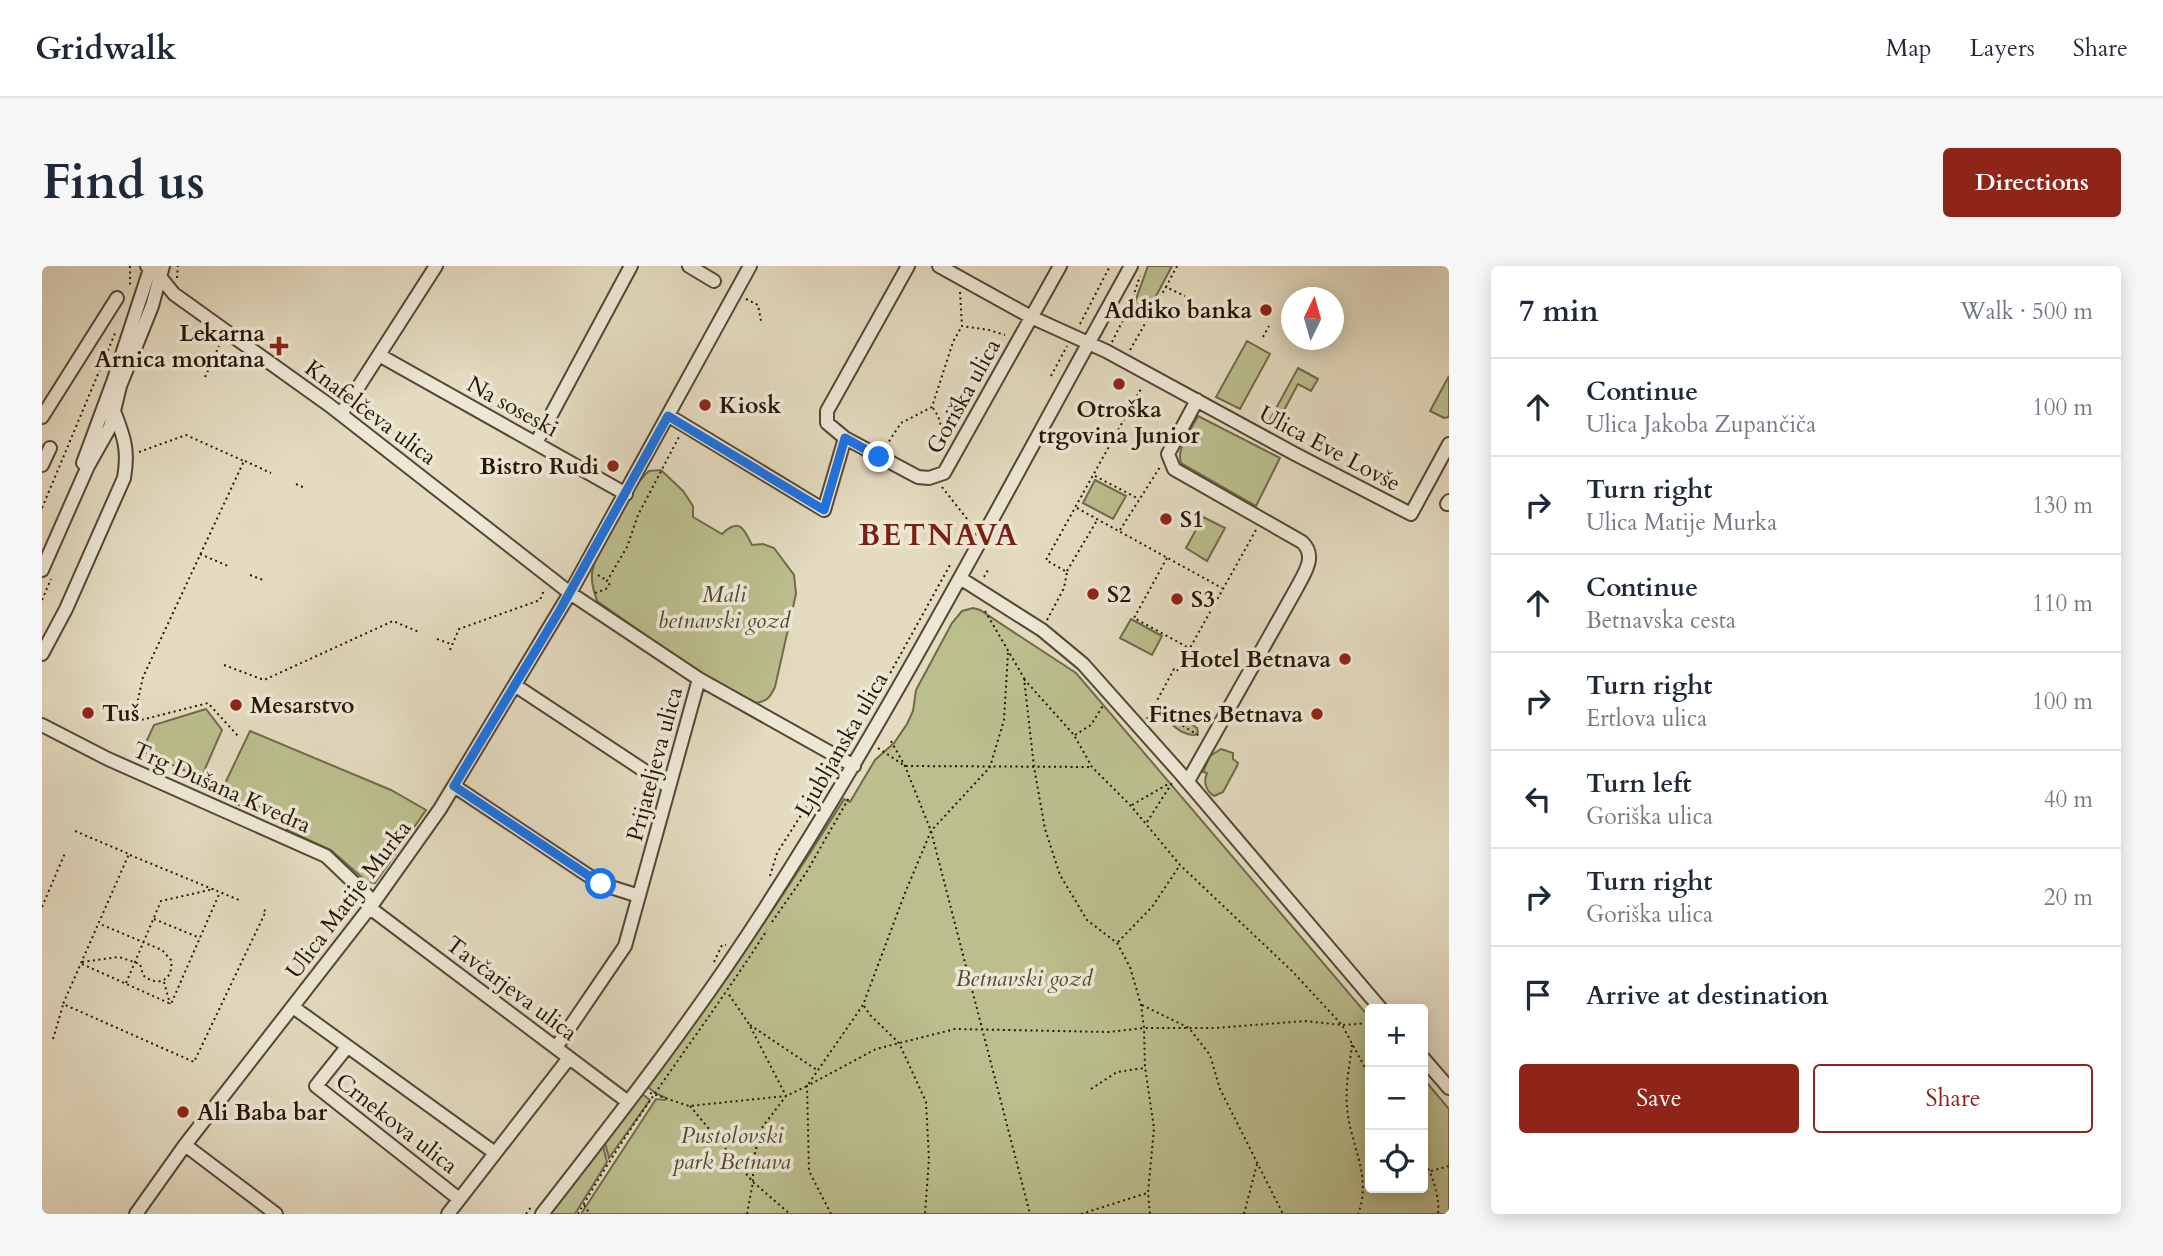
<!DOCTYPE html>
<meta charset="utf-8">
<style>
:root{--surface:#fff;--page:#f6f6f7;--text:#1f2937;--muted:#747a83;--line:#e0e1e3;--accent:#8f2418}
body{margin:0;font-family:Cardo,serif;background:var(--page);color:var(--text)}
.controls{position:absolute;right:21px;bottom:21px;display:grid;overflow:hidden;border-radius:7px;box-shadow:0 4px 18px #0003}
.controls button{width:63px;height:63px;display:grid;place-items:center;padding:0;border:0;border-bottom:2px solid var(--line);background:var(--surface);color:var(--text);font:35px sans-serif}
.compass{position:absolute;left:1239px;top:21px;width:63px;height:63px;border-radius:50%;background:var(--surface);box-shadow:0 4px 18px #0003;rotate:5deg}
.stop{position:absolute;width:21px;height:21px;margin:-16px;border:5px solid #1a73e8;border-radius:50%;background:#fff}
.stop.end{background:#1a73e8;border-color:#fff;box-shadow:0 2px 7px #0008}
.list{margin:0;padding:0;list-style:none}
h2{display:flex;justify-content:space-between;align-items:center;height:91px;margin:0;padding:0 28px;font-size:30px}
h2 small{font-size:23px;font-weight:400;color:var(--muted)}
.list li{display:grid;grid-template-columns:46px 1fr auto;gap:21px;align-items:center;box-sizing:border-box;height:98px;padding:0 28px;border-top:2px solid var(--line)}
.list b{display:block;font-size:26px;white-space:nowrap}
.list p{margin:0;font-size:23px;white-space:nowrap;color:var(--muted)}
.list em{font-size:23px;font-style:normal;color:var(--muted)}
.actions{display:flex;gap:14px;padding:21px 28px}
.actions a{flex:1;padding:16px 0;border:2px solid var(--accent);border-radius:7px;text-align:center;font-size:24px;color:var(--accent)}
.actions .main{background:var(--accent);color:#fff}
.icon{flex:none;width:38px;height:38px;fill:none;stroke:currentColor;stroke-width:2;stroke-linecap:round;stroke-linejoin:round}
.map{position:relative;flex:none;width:1407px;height:948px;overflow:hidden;border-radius:7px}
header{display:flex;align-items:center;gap:42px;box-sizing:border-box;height:98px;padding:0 35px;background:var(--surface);border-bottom:2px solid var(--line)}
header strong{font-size:33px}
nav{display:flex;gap:38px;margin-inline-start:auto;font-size:24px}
.intro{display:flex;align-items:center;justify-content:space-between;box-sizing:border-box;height:168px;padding:0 42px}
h1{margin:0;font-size:49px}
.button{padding:18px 32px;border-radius:7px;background:var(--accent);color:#fff;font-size:24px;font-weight:700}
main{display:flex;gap:42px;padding:0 42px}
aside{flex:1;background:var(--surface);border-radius:7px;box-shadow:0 4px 18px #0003}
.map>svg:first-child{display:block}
</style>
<header>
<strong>Gridwalk</strong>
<nav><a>Map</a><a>Layers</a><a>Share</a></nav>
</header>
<div class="intro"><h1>Find us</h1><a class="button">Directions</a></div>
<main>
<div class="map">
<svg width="1407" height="948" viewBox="0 0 1407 948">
<rect width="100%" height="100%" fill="#e4dbc0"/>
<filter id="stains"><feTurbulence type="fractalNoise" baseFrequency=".00286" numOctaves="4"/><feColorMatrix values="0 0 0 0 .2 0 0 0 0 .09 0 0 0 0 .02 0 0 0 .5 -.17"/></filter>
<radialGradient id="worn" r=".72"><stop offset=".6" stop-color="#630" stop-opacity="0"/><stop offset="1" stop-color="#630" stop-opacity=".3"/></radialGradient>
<path fill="#bbbe8d" stroke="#716a4a" stroke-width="2" d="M1106 0H1130L1112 34 1090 44Z
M1205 75 1228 88 1198 143 1174 131Z
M1256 102 1276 113 1269 125 1256 118 1232 163 1225 159Z
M1407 110V151L1402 152 1388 145Z
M1156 150 1238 192 1214 240 1139 197C1134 181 1149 164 1156 150Z
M619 204 641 225 651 240V251L680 268C698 251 702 263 710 279L721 278 732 282 752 309 754 328 733 421C728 431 726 435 714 437L659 408 555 335C552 326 549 317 550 307 553 287 592 217 607 205Z
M1053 214 1084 230 1071 253 1041 237Z
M1161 251 1183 262 1165 295 1144 282Z
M931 342 938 344 1034 407 1328 752V922H1381V812L1407 843V948H539L614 833 623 834 624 832 613 827 606 821C675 727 741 632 802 533L808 536 833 494 852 477 865 458 871 445 874 424 910 357 920 345Z
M1089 353 1120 370 1110 389 1078 372Z
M164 443 180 464 159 512 100 485 112 459Z
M1131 446 1155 462 1156 466 1153 469C1141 469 1133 462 1125 453L1127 448Z
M208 465 349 524 384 544 333 617 325 616 289 584 245 564 248 554 211 538 208 544 177 530Z
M1179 483 1191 487V493L1196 497 1195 500 1181 526 1172 530C1164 525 1161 516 1165 507L1161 506 1168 490Z
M600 828 608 834 567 892 563 877Z
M561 880 565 896 533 948H508Z"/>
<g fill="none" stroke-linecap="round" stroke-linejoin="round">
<defs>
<path id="minor" d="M105 0 119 12 132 28 287 139 528 327 657 413 812 500
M647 0 672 15
M897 0 989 51 1064 85 1253 188 1369 248 1407 178
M337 89 584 228
M299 148 394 0
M627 150 782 244 803 172 785 157V145L866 0
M0 151 75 32
M803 172 876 211 887 212 902 207 1018 0
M494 177 589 0
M41 197 71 116 109 0
M0 199 8 182
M1405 238 1407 235
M0 304 46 200 68 161 78 120 110 40 121 0
M918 312 1000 364 1041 398 1139 508 1339 743
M0 388 24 343 82 212C87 184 82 171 72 145
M474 420 627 521
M0 459 66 493 284 590 332 636
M1146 515 1253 325C1261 309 1276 291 1260 276L1132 203 1126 188 1155 134
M412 520 559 618 597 630
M328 642 586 836
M251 741 453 887
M515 780 583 680 657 413
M305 781 274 820 417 933
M1381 792 1407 822
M143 879 234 948
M94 948 143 879 332 636 398 543 528 327 708 0
M406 948 527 792
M500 948C577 849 654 750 722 644 856 436 969 216 1089 0"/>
</defs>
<use href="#minor" stroke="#564734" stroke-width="16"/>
<path stroke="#271606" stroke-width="2" stroke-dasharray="2 3.5" stroke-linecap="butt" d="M88 0V20
M1135 0 1124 21 1143 30
M135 12 136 0
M918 26 920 60 947 64 963 69
M704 33 716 39 719 55
M1038 58 1068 0
M1221 71 1227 60
M1070 76 1088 40 1098 10
M1088 84 1124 21
M1009 110 1025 80
M163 111 177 80
M891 142 896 150 904 176
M844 180 859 157 890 141 911 76 920 60
M97 186 144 169 202 195 101 411 91 456 166 437 196 470
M203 195 229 207
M1053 210 1097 233
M254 218 263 222
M900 221 929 258
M0 242 74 65
M1035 242 1180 322
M1078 264 1118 201
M158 288 186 300
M1125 292 1092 352 1147 382
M1025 305 1054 256
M208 309 221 314
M556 309 564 314
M942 311 946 304
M553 327 564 323 568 317 565 315 585 281 596 249 638 169
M0 334 9 313
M943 345 982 412 992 501 1003 563 1018 609 1045 654 1075 677 1088 701 1099 739 1102 762 1103 801 1112 862 1106 927 1108 948
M1005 354 1022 322 1025 306 1004 294 1100 121
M395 373 409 378
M408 384 417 363 498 334 502 324
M182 399 222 414 351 355 377 366
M982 413 1032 469 1050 501 1089 540 1138 599 1250 705 1300 759 1328 811
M835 431 908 299
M1112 443 1158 470
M1105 453 1132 403 1135 405 1214 264
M1033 469 1049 459 1062 438
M849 475 863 500 889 565 988 948
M836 482 863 500 1049 501
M1090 539 1128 517
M1105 556 1130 517
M33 565 87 588 21 738 152 796 224 645 221 644
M88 589 197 634
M728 610 735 587 782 513 783 505 778 495
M0 641 23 587
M112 653 158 672
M730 656 764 607 808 530
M1076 676 1110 641 1138 599
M40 696 77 691 98 698 101 709C116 722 132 714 129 694L120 684 58 658
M672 696 680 679H684
M40 698 129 738 178 626
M122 716 128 738
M84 717 119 635 172 623
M1100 739 1147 762 1168 789 1178 823 1241 948
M822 740 828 749 857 777 884 836 887 893 883 948
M708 759 775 804
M11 773 21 739
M1310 779C1308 798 1303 820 1305 840 1307 877 1331 910 1316 948
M1049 823 1075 806 1102 802
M608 827 647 840 744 830 707 758 686 727
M648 840 711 916 748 948
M1381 893C1390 908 1398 930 1396 948
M1389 905 1407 900
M542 939 548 948
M484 948 489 941
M536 948C592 849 664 760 725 664
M705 948 711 916V895L719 863 744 830 765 820 821 739 863 627 889 565 948 501 962 454 966 387
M789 948 767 905 765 820 834 783 913 763 1067 766 1102 762H1173L1263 755 1300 759 1328 757
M1039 948 1105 927
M1202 948 1215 898"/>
<use href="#minor" stroke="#ede8d6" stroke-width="12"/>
</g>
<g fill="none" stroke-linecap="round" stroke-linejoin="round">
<path stroke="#1a73e8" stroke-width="9" d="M559 618 412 520 518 344 626 150 782 244 803 172 837 191"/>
</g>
<g fill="#8f2418" stroke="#ede8d6" stroke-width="2.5">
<circle cx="1224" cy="44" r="7"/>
<path d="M233.5 69.5h7v7h7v7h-7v7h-7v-7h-7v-7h7z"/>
<circle cx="1077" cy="118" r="7"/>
<circle cx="663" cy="139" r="7"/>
<circle cx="571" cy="200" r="7"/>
<circle cx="1124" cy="253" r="7"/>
<circle cx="1051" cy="328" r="7"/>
<circle cx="1135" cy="333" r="7"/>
<circle cx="1303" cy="393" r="7"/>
<circle cx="194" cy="439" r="7"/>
<circle cx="46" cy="447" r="7"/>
<circle cx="1275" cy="448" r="7"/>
<circle cx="141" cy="846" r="7"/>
</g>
<g text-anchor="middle" stroke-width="7" stroke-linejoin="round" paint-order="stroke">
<g font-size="23" font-weight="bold" fill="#271606" stroke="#ede8d6" text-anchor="start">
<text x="1210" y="52" text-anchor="end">Addiko banka</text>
<text x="223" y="75" text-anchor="end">Lekarna<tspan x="223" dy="26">Arnica montana</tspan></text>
<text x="677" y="147">Kiosk</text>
<text x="1077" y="151" text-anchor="middle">Otroška<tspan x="1077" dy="26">trgovina Junior</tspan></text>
<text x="557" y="208" text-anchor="end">Bistro Rudi</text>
<text x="1138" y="261">S1</text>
<text x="1065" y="336">S2</text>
<text x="1149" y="341">S3</text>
<text x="1289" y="401" text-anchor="end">Hotel Betnava</text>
<text x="208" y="447">Mesarstvo</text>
<text x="60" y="455">Tuš</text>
<text x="1261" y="456" text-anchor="end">Fitnes Betnava</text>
<text x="155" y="854">Ali Baba bar</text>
</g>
<g font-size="23" fill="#271606" stroke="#ede8d6">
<text transform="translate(921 130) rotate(-61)" y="8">Goriška ulica</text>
<text transform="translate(471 140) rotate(29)" y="8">Na soseski</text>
<text transform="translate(329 146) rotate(37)" y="8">Knafelčeva ulica</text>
<text transform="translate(1288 182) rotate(28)" y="8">Ulica Eve Lovše</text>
<text transform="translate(799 478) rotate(-60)" y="8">Ljubljanska ulica</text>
<text transform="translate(612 498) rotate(-75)" y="8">Prijateljeva ulica</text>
<text transform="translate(180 521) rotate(24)" y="8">Trg Dušana Kvedra</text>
<text transform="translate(306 633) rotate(-53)" y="8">Ulica Matije Murka</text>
<text transform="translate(470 722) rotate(37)" y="8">Tavčarjeva ulica</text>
<text transform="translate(355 857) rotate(38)" y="8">Crnekova ulica</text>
</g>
<g font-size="23" font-style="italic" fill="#53482e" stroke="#ede8d6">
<text x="682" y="336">Mali<tspan x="682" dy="26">betnavski gozd</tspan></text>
<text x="982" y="720">Betnavski gozd</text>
<text x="690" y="877">Pustolovski<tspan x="690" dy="26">park Betnava</tspan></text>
</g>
<g font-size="30" font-weight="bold" letter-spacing="2" fill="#7a1f14" stroke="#ede8d6">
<text x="897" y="279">BETNAVA</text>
</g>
</g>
<rect width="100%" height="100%" filter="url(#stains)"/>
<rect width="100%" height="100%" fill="url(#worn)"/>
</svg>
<div class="controls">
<button>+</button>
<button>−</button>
<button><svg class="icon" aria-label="locate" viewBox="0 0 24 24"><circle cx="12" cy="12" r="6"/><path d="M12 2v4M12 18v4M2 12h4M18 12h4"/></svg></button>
</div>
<svg class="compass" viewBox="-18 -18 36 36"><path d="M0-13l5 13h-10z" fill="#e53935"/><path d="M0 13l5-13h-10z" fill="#747a83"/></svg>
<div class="stop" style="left:559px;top:618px"></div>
<div class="stop end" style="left:837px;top:191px"></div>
</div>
<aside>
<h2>7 min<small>Walk · 500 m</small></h2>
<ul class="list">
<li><svg class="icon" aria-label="ahead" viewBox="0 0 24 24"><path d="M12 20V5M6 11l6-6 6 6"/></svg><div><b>Continue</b><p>Ulica Jakoba Zupančiča</p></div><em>100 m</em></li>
<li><svg class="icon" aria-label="right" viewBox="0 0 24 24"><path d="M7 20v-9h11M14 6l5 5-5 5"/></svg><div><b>Turn right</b><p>Ulica Matije Murka</p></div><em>130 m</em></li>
<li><svg class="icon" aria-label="ahead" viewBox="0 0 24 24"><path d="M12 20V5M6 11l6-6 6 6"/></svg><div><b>Continue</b><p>Betnavska cesta</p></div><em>110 m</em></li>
<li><svg class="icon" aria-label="right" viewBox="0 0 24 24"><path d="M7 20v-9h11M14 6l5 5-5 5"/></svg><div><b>Turn right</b><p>Ertlova ulica</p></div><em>100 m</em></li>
<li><svg class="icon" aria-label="left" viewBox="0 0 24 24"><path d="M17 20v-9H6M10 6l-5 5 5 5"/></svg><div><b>Turn left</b><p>Goriška ulica</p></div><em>40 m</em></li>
<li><svg class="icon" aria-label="right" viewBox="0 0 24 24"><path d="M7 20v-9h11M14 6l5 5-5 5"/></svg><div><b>Turn right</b><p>Goriška ulica</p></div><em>20 m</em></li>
<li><svg class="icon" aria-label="arrive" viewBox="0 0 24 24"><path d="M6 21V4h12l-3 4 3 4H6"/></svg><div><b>Arrive at destination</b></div></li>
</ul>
<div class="actions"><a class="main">Save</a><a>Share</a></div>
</aside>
</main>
